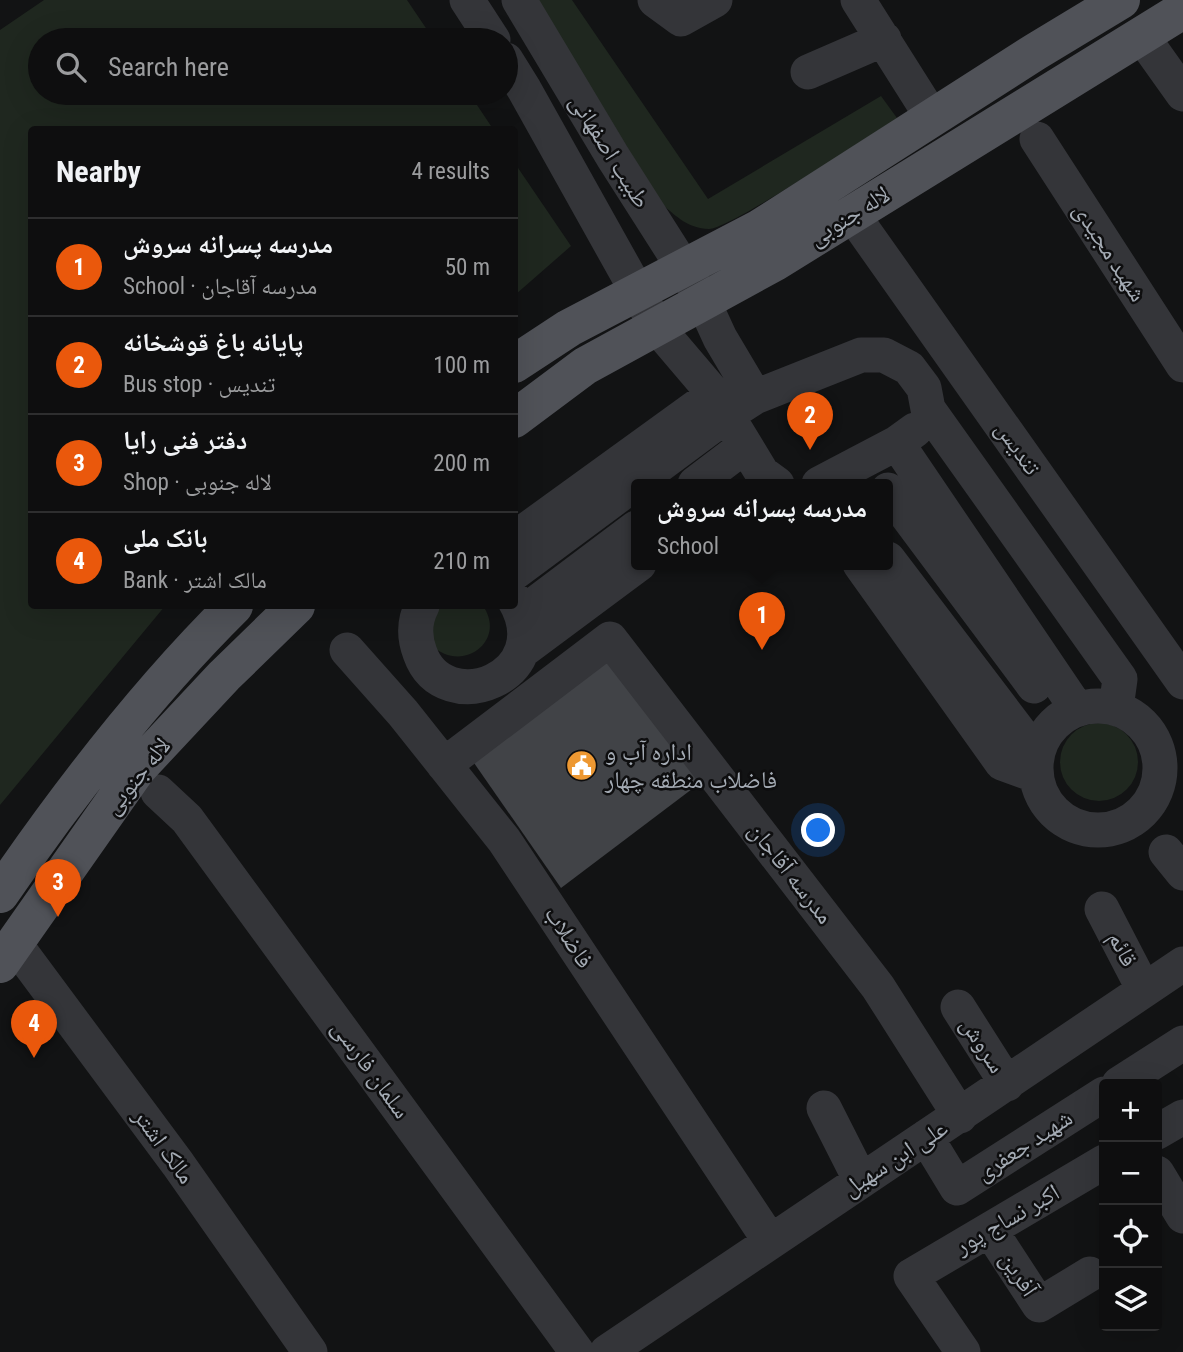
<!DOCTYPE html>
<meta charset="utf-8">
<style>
:root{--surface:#0e0e0f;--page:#1c1c1d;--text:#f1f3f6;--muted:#9b9c9e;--line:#2e2e2f;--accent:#ea580c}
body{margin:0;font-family:"Roboto Condensed","Noto Naskh Arabic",sans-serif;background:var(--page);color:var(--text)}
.controls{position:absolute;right:21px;bottom:21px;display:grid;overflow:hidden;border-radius:7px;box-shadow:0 7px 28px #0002}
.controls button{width:63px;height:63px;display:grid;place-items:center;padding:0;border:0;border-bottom:2px solid var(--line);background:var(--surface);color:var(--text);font:35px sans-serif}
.you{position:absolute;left:819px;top:831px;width:24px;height:24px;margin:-18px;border:5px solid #fff;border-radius:50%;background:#1a73e8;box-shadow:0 0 0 10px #1a73e833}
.badge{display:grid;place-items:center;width:46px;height:46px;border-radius:50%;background:var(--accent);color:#fff;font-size:23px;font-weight:700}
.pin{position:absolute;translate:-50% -58px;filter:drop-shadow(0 2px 4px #0008)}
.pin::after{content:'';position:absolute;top:37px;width:24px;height:21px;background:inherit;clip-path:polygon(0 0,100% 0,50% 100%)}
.popup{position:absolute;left:631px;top:479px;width:262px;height:91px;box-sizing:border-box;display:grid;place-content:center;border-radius:7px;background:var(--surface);filter:drop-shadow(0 2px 5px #0005);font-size:23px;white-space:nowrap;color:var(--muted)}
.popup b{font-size:26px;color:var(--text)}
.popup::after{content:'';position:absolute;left:50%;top:100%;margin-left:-14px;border:14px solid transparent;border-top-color:var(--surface)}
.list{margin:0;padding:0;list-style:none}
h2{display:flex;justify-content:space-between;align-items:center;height:91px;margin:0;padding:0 28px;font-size:30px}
h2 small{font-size:23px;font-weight:400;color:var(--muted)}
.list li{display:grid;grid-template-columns:46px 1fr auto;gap:21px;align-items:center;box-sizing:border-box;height:98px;padding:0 28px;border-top:2px solid var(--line)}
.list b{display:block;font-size:26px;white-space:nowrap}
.list p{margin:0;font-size:23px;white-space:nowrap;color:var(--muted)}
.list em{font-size:23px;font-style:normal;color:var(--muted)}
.icon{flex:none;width:38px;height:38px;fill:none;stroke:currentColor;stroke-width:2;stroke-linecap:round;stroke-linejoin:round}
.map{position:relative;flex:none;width:1183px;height:1352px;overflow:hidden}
.search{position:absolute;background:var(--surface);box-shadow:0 7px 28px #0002;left:28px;top:28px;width:490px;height:77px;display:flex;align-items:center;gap:18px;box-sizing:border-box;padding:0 24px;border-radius:38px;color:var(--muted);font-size:26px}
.panel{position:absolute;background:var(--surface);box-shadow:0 7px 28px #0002;left:28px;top:126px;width:490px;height:483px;border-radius:7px}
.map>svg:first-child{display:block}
</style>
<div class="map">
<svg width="1183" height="1352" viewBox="0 0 1183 1352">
<rect width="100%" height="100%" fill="#121314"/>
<path fill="#1f271f" d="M44 0H407L434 40H40V93H469L493 129 32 130V606H165L0 805V30Z
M535 0H572L708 199 881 96 897 118C871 135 728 230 709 229 688 228 677 217 663 205Z
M514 162 571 246 515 295H514Z
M431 606H483C507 640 463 675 431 645Z
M1060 762a39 39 0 1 1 78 0a39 39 0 1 1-78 0Z"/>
<path fill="#414347" d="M599 649 700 783 561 888 465 750Z"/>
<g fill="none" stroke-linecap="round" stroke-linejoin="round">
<path stroke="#343539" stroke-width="35" d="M467 0 493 40
M519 0 613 157 683 267 703 301 720 338 755 397
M655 0 681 19 715 0
M858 0 932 117
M1141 35 1183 94
M506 60 524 89 657 327 714 394 762 473 777 484
M808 72 884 39
M1037 139 1183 365
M852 214 1183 682
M897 443 1077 709
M695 484 745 446
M819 484 897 443 915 430
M888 490 1034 686
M514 539 713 395
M888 559 1036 754
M860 564 1002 763 1035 775
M514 573 727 415 755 397 861 355H884L909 368 924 388 928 409 1120 679 1116 708
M422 606C414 621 414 637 420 653 444 721 560 677 514 599
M523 613 636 528
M347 650 403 713 504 840 770 1241
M522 651 639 564
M1036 768a62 62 0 1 1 124 0a62 62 0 1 1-124 0Z
M444 765 610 639 878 987 960 1116
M158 792 187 819 577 1352
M1166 852 1183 873
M1102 909 1144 990
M14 943 178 1164 310 1352
M958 1007 1007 1084
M1119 1084 1183 1043
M824 1108 861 1181
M1157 1132 1183 1117
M926 1137 957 1188 1104 1094
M1157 1173 1183 1216
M990 1230 1039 1305 1090 1274
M607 1352 1183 964
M963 1352 911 1276 1104 1162"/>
<path stroke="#505258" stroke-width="38" d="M514 364 569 328 760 228 1035 52 1121 0
M514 419 585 366 775 262 1183 10
M0 894C70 792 146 693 234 606
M0 964 137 769 224 676 296 606"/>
</g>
<defs>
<symbol id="civic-disc" viewBox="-11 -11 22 22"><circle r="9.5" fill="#ed9832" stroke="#0e0e0f"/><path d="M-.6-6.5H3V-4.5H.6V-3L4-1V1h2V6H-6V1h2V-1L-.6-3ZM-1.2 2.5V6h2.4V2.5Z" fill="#fff"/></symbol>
</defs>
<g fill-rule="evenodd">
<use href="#civic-disc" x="564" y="748" width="35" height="35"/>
</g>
<g text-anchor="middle" stroke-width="5" stroke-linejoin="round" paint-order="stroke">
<g font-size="24" fill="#a4abb4" stroke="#0e0e0f">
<text transform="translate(610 151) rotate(58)" y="8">طبیب اصفهانی</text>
<text transform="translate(849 216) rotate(-32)" y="8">لاله جنوبی</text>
<text transform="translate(1110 252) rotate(57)" y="8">شهید مجیدی</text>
<text transform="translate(1018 448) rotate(55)" y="8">تندیس</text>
<text transform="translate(137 776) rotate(-51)" y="8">لاله جنوبی</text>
<text transform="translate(791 873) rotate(52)" y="8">مدرسه آقاجان</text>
<text transform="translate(569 937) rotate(57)" y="8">فاضلاب</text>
<text transform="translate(1123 949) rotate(63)" y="8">قائم</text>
<text transform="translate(983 1045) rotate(57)" y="8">سروش</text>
<text transform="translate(371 1069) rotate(54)" y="8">سلمان فارسی</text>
<text transform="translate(1024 1145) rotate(-33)" y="8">شهید جعفری</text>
<text transform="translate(164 1146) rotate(54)" y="8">مالک اشتر</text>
<text transform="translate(895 1158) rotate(-33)" y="8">علی ابن سهیل</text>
<text transform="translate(1007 1219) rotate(-30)" y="8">اکبر نساج پور</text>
<text transform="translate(1019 1274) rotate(57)" y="8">آفرین</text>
</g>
<g font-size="24" fill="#a4abb4" stroke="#0e0e0f" text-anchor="start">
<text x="605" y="760">اداره آب و<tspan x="605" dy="28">فاضلاب منطقه چهار</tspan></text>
</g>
</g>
</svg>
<div class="controls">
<button>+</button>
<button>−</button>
<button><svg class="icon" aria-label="locate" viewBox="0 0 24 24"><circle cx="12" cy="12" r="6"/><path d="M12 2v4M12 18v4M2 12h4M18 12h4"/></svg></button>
<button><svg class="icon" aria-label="layers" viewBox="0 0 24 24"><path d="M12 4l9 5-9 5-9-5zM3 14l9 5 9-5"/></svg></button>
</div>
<div class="you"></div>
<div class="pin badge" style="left:762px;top:650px">1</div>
<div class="popup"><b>مدرسه پسرانه سروش</b>School</div>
<div class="pin badge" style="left:810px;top:450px">2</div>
<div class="pin badge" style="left:58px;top:917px">3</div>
<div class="pin badge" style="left:34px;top:1058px">4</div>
<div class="search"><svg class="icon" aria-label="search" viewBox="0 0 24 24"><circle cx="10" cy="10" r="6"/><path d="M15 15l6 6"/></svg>Search here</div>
<section class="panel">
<h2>Nearby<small>4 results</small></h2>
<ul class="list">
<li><span class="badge">1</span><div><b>مدرسه پسرانه سروش</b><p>School · مدرسه آقاجان</p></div><em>50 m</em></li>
<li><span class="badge">2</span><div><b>پایانه باغ قوشخانه</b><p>Bus stop · تندیس</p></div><em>100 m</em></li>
<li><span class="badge">3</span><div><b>دفتر فنی رایا</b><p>Shop · لاله جنوبی</p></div><em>200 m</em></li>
<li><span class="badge">4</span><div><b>بانک ملی</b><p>Bank · مالک اشتر</p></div><em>210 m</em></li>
</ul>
</section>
</div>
